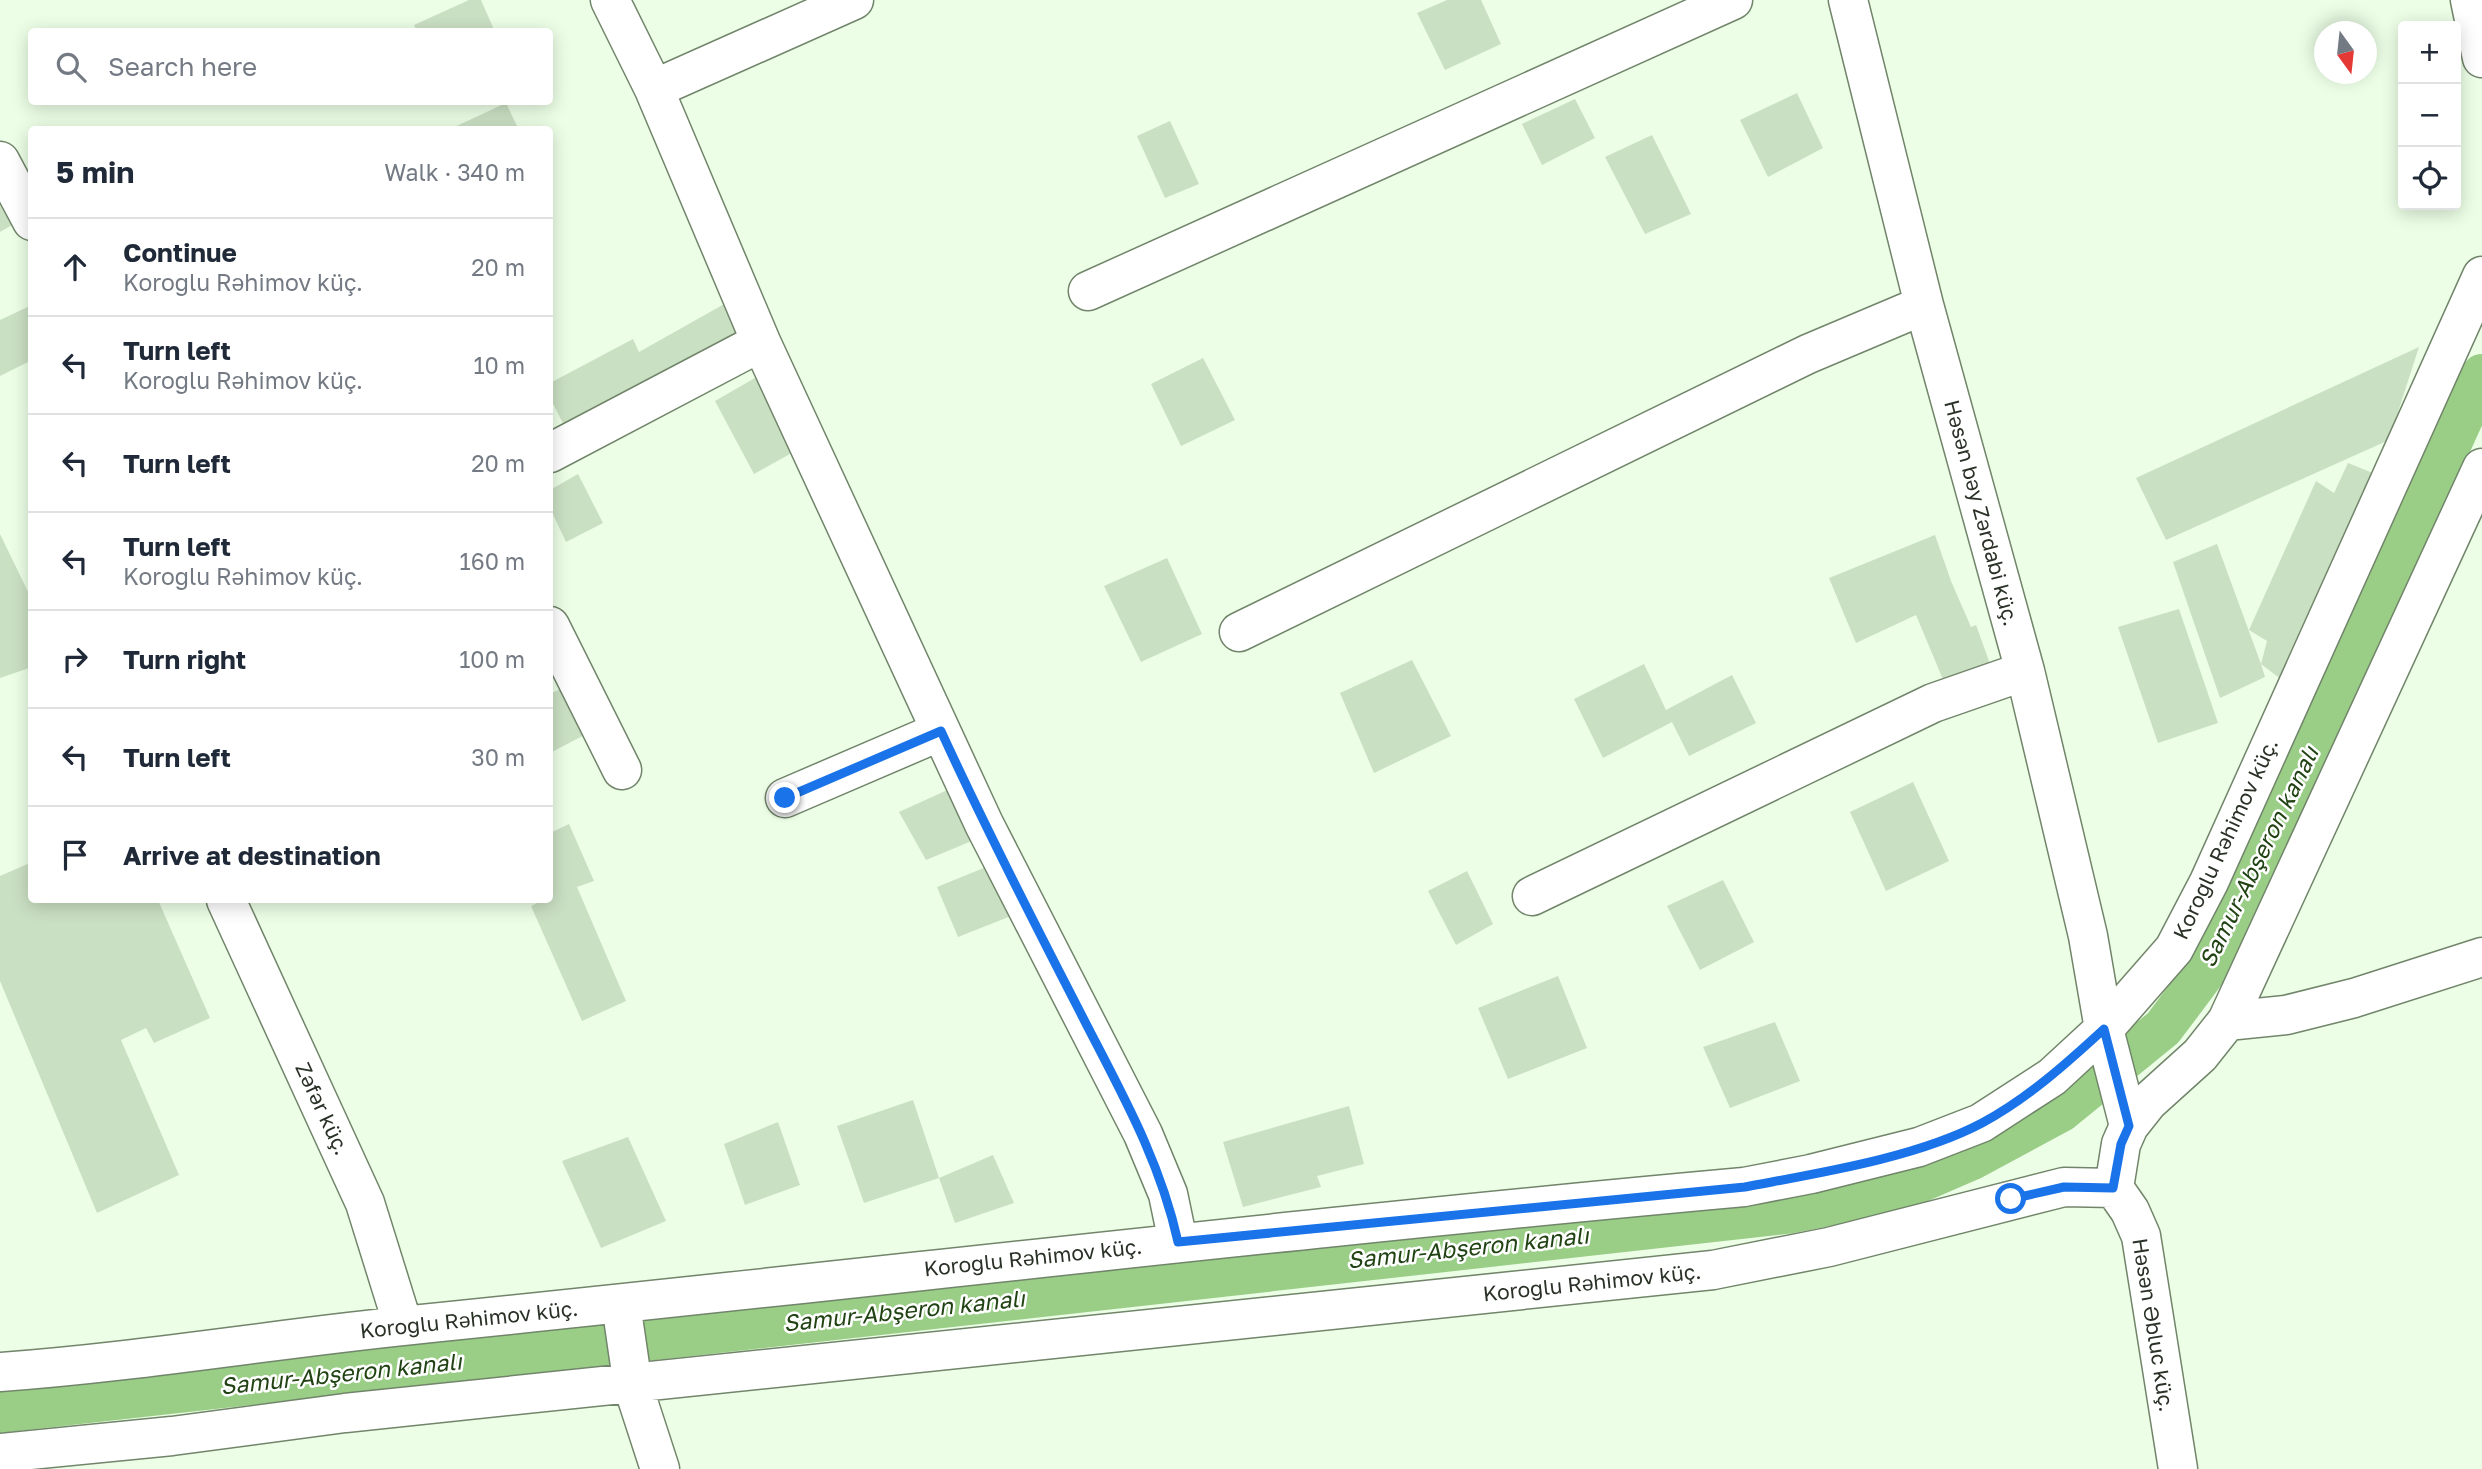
<!DOCTYPE html>
<meta charset="utf-8">
<style>
:root{--surface:#fff;--page:#f6f6f7;--text:#1f2937;--muted:#747a83;--line:#e0e1e3}
body{margin:0;font-family:"Golos Text",sans-serif;background:var(--page);color:var(--text)}
.controls{position:absolute;right:21px;top:21px;display:grid;overflow:hidden;border-radius:7px;box-shadow:0 4px 18px #0003}
.controls button{width:63px;height:63px;display:grid;place-items:center;padding:0;border:0;border-bottom:2px solid var(--line);background:var(--surface);color:var(--text);font:35px sans-serif}
.compass{position:absolute;left:2314px;top:21px;width:63px;height:63px;border-radius:50%;background:var(--surface);box-shadow:0 4px 18px #0003;rotate:165deg}
.stop{position:absolute;width:21px;height:21px;margin:-16px;border:5px solid #1a73e8;border-radius:50%;background:#fff}
.stop.end{background:#1a73e8;border-color:#fff;box-shadow:0 2px 7px #0008}
.list{margin:0;padding:0;list-style:none}
h2{display:flex;justify-content:space-between;align-items:center;height:91px;margin:0;padding:0 28px;font-size:30px}
h2 small{font-size:23px;font-weight:400;color:var(--muted)}
.list li{display:grid;grid-template-columns:46px 1fr auto;gap:21px;align-items:center;box-sizing:border-box;height:98px;padding:0 28px;border-top:2px solid var(--line)}
.list b{display:block;font-size:26px;white-space:nowrap}
.list p{margin:0;font-size:23px;white-space:nowrap;color:var(--muted)}
.list em{font-size:23px;font-style:normal;color:var(--muted)}
.icon{flex:none;width:38px;height:38px;fill:none;stroke:currentColor;stroke-width:2;stroke-linecap:round;stroke-linejoin:round}
.map{position:relative;flex:none;width:2482px;height:1469px;overflow:hidden}
.search{position:absolute;background:var(--surface);box-shadow:0 4px 18px #0003;left:28px;top:28px;width:525px;height:77px;display:flex;align-items:center;gap:18px;box-sizing:border-box;padding:0 24px;border-radius:7px;color:var(--muted);font-size:26px}
.panel{position:absolute;background:var(--surface);box-shadow:0 4px 18px #0003;left:28px;top:126px;width:525px;height:777px;border-radius:7px}
.map>svg:first-child{display:block}
</style>
<div class="map">
<svg width="2482" height="1469" viewBox="0 0 2482 1469">
<rect width="100%" height="100%" fill="#ecfee6"/>
<g fill="none" stroke-linecap="round" stroke-linejoin="round">
<path stroke="#9ace87" stroke-width="42" d="M0 1412 1786 1213 1896 1192 1972 1159 2061 1111 2163 1028 2217 956 2482 375"/>
</g>
<path fill="#cae0c3" d="M469 0H481L495 32H417L414 25Z
M1447 0H1481L1501 44 1445 70 1417 13Z
M1797 93 1823 148 1768 177 1740 120Z
M1575 99 1595 138 1542 165 1522 124Z
M506 103 519 130H448Z
M1170 121 1199 184 1165 198 1137 136Z
M1652 135 1691 214 1645 234 1605 157Z
M0 197 14 224 0 232Z
M726 303 746 340 568 433 550 398V383L633 339 639 352Z
M32 305V360L0 376V320Z
M2419 347 2389 440 2166 540 2136 478Z
M1203 358 1235 420 1181 446 1151 384Z
M760 375 799 449 754 474 715 401Z
M2348 463 2373 473 2286 683 2261 664 2265 677 2220 698 2173 562 2217 544 2261 664 2267 641 2249 630 2316 481 2334 493Z
M578 474 603 523 566 542 550 508V490Z
M0 534 32 600V667L0 678Z
M1935 535 1951 581 1971 627 1976 625 1993 672 1947 689 1916 615 1856 643 1829 578Z
M1167 558 1202 634 1141 662 1104 586Z
M2179 609 2218 723 2158 743 2118 627Z
M1412 660 1451 736 1374 773 1340 693Z
M1644 664 1666 710 1732 675 1756 723 1689 756 1672 722 1603 758 1574 699Z
M568 685 592 731 550 753V694Z
M1913 782 1949 861 1886 891 1850 812Z
M954 787 979 838 926 860 899 812Z
M569 824 594 881 577 887 626 1001 582 1021 531 906 537 903 535 900H550V833Z
M32 862V900H158L210 1018 154 1043 146 1028 121 1040 179 1175 97 1213 0 981V876Z
M991 865 1011 916 958 937 937 887Z
M1467 871 1493 924 1456 945 1428 891Z
M1723 880 1754 942 1700 970 1667 906Z
M1558 976 1587 1048 1508 1079 1478 1008Z
M1775 1022 1800 1081 1730 1108 1703 1047Z
M913 1100 939 1178 864 1203 837 1126Z
M1349 1106 1364 1164 1317 1176 1321 1187 1243 1207 1223 1142Z
M778 1122 800 1185 745 1205 724 1144Z
M628 1137 666 1221 601 1248 562 1161Z
M993 1155 1014 1203 955 1223 939 1178Z"/>
<g fill="none" stroke-linecap="round" stroke-linejoin="round">
<defs>
<path id="minor" d="M610 0 654 89 761 342 984 824 1143 1134 1168 1194 1178 1242
M1848 0 1924 305 2025 671 2088 936 2104 1029 2129 1126
M2470 0 2482 58
M654 89 854 0
M0 161 32 221
M1088 291 1733 0
M550 453 761 342
M550 626 622 770
M1239 632 1808 354 1924 305
M785 798 941 731
M1532 896 1933 703 2025 671
M226 900 365 1203 403 1325
M2227 1021 2286 1015 2354 998 2482 957
M2114 1188 2121 1144 2129 1126 2148 1102 2200 1055 2227 1021 2482 468
M2114 1188 2130 1211 2141 1236 2178 1469
M621 1304 633 1386 660 1469
M0 1372C138 1362 274 1339 412 1325 856 1280 1300 1227 1744 1187L1811 1174 1919 1147 1981 1123 2052 1077 2104 1029 2174 949 2209 882 2482 276
M0 1453 172 1436 345 1413 1713 1270 1829 1247 2064 1187 2114 1188"/>
</defs>
<use href="#minor" stroke="#71856a" stroke-width="41"/>
<use href="#minor" stroke="#fff" stroke-width="38"/>
</g>
<g fill="none" stroke-linecap="round" stroke-linejoin="round">
<path stroke="#1a73e8" stroke-width="9" d="M785 798 941 731C984 825 1031 917 1078 1008 1118 1087 1159 1156 1178 1242L1745 1187C1818 1173 1916 1158 1982 1123 2028 1098 2066 1064 2104 1029L2129 1126 2121 1144 2113 1188 2064 1187 2011 1199"/>
</g>
<g text-anchor="middle" stroke-width="5" stroke-linejoin="round" paint-order="stroke">
<g font-size="21" fill="#2a3227" stroke="#fff">
<text transform="translate(1981 513) rotate(75)" y="7">Həsən bəy Zərdabi küç.</text>
<text transform="translate(2226 839) rotate(-65)" y="7">Koroğlu Rəhimov küç.</text>
<text transform="translate(322 1109) rotate(65)" y="7">Zəfər küç.</text>
<text transform="translate(1033 1258) rotate(-6)" y="7">Koroğlu Rəhimov küç.</text>
<text transform="translate(1592 1283) rotate(-6)" y="7">Koroğlu Rəhimov küç.</text>
<text transform="translate(469 1320) rotate(-6)" y="7">Koroğlu Rəhimov küç.</text>
<text transform="translate(2153 1325) rotate(81)" y="7">Həsən Əbluc küç.</text>
</g>
<g font-size="23" font-style="italic" fill="#214313" stroke="#fff">
<text transform="translate(2259 857) rotate(-64)" y="8">Samur-Abşeron kanalı</text>
<text transform="translate(1468 1248) rotate(-6)" y="8">Samur-Abşeron kanalı</text>
<text transform="translate(904 1311) rotate(-6)" y="8">Samur-Abşeron kanalı</text>
<text transform="translate(341 1374) rotate(-6)" y="8">Samur-Abşeron kanalı</text>
</g>
</g>
</svg>
<div class="controls">
<button>+</button>
<button>−</button>
<button><svg class="icon" aria-label="locate" viewBox="0 0 24 24"><circle cx="12" cy="12" r="6"/><path d="M12 2v4M12 18v4M2 12h4M18 12h4"/></svg></button>
</div>
<svg class="compass" viewBox="-18 -18 36 36"><path d="M0-13l5 13h-10z" fill="#e53935"/><path d="M0 13l5-13h-10z" fill="#747a83"/></svg>
<div class="stop" style="left:2011px;top:1199px"></div>
<div class="stop end" style="left:785px;top:798px"></div>
<div class="search"><svg class="icon" aria-label="search" viewBox="0 0 24 24"><circle cx="10" cy="10" r="6"/><path d="M15 15l6 6"/></svg>Search here</div>
<section class="panel">
<h2>5 min<small>Walk · 340 m</small></h2>
<ul class="list">
<li><svg class="icon" aria-label="ahead" viewBox="0 0 24 24"><path d="M12 20V5M6 11l6-6 6 6"/></svg><div><b>Continue</b><p>Koroğlu Rəhimov küç.</p></div><em>20 m</em></li>
<li><svg class="icon" aria-label="left" viewBox="0 0 24 24"><path d="M17 20v-9H6M10 6l-5 5 5 5"/></svg><div><b>Turn left</b><p>Koroğlu Rəhimov küç.</p></div><em>10 m</em></li>
<li><svg class="icon" aria-label="left" viewBox="0 0 24 24"><path d="M17 20v-9H6M10 6l-5 5 5 5"/></svg><div><b>Turn left</b></div><em>20 m</em></li>
<li><svg class="icon" aria-label="left" viewBox="0 0 24 24"><path d="M17 20v-9H6M10 6l-5 5 5 5"/></svg><div><b>Turn left</b><p>Koroğlu Rəhimov küç.</p></div><em>160 m</em></li>
<li><svg class="icon" aria-label="right" viewBox="0 0 24 24"><path d="M7 20v-9h11M14 6l5 5-5 5"/></svg><div><b>Turn right</b></div><em>100 m</em></li>
<li><svg class="icon" aria-label="left" viewBox="0 0 24 24"><path d="M17 20v-9H6M10 6l-5 5 5 5"/></svg><div><b>Turn left</b></div><em>30 m</em></li>
<li><svg class="icon" aria-label="arrive" viewBox="0 0 24 24"><path d="M6 21V4h12l-3 4 3 4H6"/></svg><div><b>Arrive at destination</b></div></li>
</ul>
</section>
</div>
